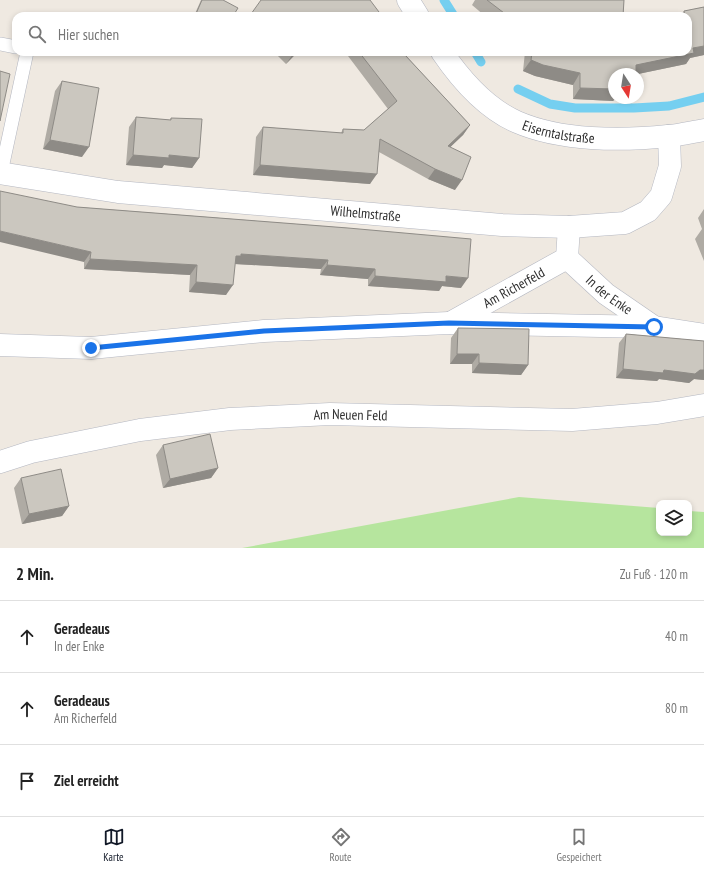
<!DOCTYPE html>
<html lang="de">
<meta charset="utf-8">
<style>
:root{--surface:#fff;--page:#f2f2f2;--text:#222;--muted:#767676;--line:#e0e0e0;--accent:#111827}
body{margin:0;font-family:"PT Sans Narrow",sans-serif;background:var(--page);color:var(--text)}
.controls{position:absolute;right:12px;bottom:12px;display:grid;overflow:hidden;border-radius:8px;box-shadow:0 2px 6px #0003}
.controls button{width:36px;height:36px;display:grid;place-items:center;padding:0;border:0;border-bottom:1px solid var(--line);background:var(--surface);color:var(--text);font:20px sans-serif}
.compass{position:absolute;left:608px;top:68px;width:36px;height:36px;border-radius:50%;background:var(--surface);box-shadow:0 2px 6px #0003;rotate:168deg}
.stop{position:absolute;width:12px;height:12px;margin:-9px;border:3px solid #1a73e8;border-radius:50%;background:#fff}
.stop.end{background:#1a73e8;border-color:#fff;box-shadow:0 1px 4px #0008}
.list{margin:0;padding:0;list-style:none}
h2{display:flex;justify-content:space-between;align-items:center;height:52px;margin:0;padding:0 16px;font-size:17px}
h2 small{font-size:13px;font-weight:400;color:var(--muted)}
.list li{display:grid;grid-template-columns:26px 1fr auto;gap:12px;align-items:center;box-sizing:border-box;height:72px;padding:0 16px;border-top:1px solid var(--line)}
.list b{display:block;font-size:15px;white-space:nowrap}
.list p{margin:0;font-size:13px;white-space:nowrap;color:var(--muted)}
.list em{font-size:13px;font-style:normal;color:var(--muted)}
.icon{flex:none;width:22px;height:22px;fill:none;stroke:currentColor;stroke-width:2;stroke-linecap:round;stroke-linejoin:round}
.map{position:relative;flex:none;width:704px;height:548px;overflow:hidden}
.search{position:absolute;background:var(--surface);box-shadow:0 2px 6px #0003;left:12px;right:12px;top:12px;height:44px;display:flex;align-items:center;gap:10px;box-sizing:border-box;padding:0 14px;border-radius:12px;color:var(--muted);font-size:15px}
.sheet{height:268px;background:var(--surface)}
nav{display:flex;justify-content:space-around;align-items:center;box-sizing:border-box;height:56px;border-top:1px solid var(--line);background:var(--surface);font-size:11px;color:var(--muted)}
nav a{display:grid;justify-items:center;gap:2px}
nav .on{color:var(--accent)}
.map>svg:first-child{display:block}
</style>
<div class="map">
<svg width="704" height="548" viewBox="0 0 704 548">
<rect width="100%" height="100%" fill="#efe9e1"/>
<path fill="#b6e59e" d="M519 497 659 508V533H689V511L704 512V548H242Z"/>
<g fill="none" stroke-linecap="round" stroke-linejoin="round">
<path stroke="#75cff0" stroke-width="9" d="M444 0 454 16
M475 52 481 62
M518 89 550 104 575 108H634L669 106 704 97"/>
<defs>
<path id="service" d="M0 44 16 47
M1 173 27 52"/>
<g id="minor">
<path id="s1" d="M0 173 118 192 502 225 569 227 625 223 648 211 661 196 670 166 669 136"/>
<path id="s2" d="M567 258 606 294 654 327"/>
<path id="s3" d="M450 323 567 258 569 227"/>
<path d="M0 345 91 348 264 331 449 323 654 327 704 335"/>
<path id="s4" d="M0 462 31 452 140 430 230 419 330 414 572 420 657 413 704 405"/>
</g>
<g id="secondary">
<path d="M408 0 418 16"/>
<path id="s5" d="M442 52C461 80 485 108 517 122 561 141 621 141 668 136 680 135 692 132 704 130"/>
</g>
</defs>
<use href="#service" stroke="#b4b7c1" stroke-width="14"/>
<use href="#minor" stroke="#b4b7c1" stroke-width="23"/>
<use href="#secondary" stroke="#b4b7c1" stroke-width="23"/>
<use href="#service" stroke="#fff" stroke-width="13"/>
<use href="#minor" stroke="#fff" stroke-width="22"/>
<use href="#secondary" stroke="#fff" stroke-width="22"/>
</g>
<path fill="#afaba4" d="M201 0H223L233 16H194Z
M475 0H624L623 16H485L472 5Z
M704 7V55L690 58 686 64 638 74H614V98H629L628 99H615L613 101 573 99V85L535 76 523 71 525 52H688V16H680L684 11Z
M274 52H302L299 55 297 53 286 64Z
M345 52H409L406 56 470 125 463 135 450 147 455 190 428 179 379 152 370 184 253 175 256 137 263 127 341 133 343 129 364 130 388 109Z
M62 81 82 157 43 149 55 91Z
M136 117 170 120 171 118 199 158 192 168 164 165 162 168 126 165 129 127Z
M77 207 348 228 461 288 442 286 439 291 368 286V279L320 275 321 269 235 264 226 295 189 292 190 275 84 269V262Z
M704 209V261L695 239 702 229 698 218Z
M458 328 528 365 521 375 472 373V364H450L451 338Z
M626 334 704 341V380L694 379 689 383 659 379 657 381 616 378 619 343Z
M163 445 218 468 211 478 163 488 156 455Z
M21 478 69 506 62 516 22 524 14 488Z"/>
<path fill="#8e8b86" d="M704 46V55L690 58 686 64 638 74H630L636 65 693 48Z
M295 52H297L286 64 293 54Z
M531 60 580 73 573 85 535 76 523 71Z
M580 88 614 89V98H629L628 99H615L613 101 573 99Z
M470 125 463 135 441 156 448 146Z
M50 140 89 147 82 157 43 149Z
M133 155H169L199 158 192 168 164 165 162 168 126 165Z
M260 165 377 174 370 184 253 175Z
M435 169 462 180 455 190 428 179Z
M0 231 91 252 84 262 0 242Z
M241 254 328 260 321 269 235 264 236 256Z
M90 259 197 265 190 275 84 269Z
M327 265 375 269 368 279 320 275Z
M375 276H446L468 278 461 288 442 286 439 291 368 286Z
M196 282 233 285 226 295 189 292Z
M457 354H479L472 364H450Z
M479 363 528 365 521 375 472 373Z
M623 369 664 370H704V380L694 379 689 383 659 379 657 381 616 378Z
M218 468 211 478 163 488 170 479Z
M69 506 62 516 22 524 29 514Z"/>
<path fill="#cbc7bf" stroke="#8e8b86" d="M202 0H223L238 8 233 16H195Z
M261 0H370L382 16H254L251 14Z
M487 0H624L623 16H508Z
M704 7V46L693 48 694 53 636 65V74H614V89L580 88V73L543 65 531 60 532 52H688V16H685L684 11Z
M359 52H409L405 55 470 125 448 146 471 157 462 180 435 169 380 139 377 174 260 165 263 127 343 133V129L364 130 397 101Z
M0 71 10 74 0 121Z
M62 81 99 88 89 147 50 140Z
M136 117 171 120V118L202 119 199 158 169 155V158L133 155Z
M0 191 77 207 348 228 471 239 468 278 446 276V282L375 276V269L327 265 328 260 241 254V256H236L233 285 196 282 197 265 90 259 91 252 0 231Z
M458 328 529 329 528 365 479 363V354H457Z
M626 334 704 341V370H700L695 374 664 370 663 373 623 369Z
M210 434 218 468 170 479 163 445Z
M61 469 69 506 29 514 21 478Z"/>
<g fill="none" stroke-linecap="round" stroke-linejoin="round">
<path stroke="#1a73e8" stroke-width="5" d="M91 348 264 331 449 323 654 327"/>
</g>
<g text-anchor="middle" stroke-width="3.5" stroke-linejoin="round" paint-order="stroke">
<g font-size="14" fill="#2e2e2e" stroke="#fff">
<text dy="5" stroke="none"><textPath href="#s5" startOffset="147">Eiserntalstraße</textPath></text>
<text dy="5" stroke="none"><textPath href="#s1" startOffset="368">Wilhelmstraße</textPath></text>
<text dy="5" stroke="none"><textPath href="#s3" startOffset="73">Am Richerfeld</textPath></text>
<text dy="5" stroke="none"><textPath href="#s2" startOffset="56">In der Enke</textPath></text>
<text dy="5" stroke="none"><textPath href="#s4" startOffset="355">Am Neuen Feld</textPath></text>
</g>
</g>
</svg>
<div class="controls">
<button><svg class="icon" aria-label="layers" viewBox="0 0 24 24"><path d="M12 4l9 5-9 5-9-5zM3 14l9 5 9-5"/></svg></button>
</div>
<svg class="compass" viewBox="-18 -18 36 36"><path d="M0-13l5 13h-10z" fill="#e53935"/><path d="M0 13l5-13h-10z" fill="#767676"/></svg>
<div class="stop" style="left:654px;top:327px"></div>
<div class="stop end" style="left:91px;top:348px"></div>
<div class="search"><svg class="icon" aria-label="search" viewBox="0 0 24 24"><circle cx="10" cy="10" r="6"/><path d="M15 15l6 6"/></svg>Hier suchen</div>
</div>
<section class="sheet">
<h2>2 Min.<small>Zu Fuß · 120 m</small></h2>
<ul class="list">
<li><svg class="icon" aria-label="ahead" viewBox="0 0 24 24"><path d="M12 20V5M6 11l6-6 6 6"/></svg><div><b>Geradeaus</b><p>In der Enke</p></div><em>40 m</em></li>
<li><svg class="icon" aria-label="ahead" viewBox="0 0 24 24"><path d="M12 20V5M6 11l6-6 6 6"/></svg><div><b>Geradeaus</b><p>Am Richerfeld</p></div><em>80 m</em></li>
<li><svg class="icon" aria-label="arrive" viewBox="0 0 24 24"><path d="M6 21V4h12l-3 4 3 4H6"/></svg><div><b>Ziel erreicht</b></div></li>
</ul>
</section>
<nav>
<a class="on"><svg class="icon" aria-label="map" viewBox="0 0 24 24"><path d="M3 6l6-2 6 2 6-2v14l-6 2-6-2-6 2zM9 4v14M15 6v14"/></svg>Karte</a>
<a><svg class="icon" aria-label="directions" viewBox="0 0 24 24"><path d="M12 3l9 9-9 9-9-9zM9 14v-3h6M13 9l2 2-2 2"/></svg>Route</a>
<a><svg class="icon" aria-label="saved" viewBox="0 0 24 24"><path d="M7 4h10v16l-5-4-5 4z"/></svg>Gespeichert</a>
</nav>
